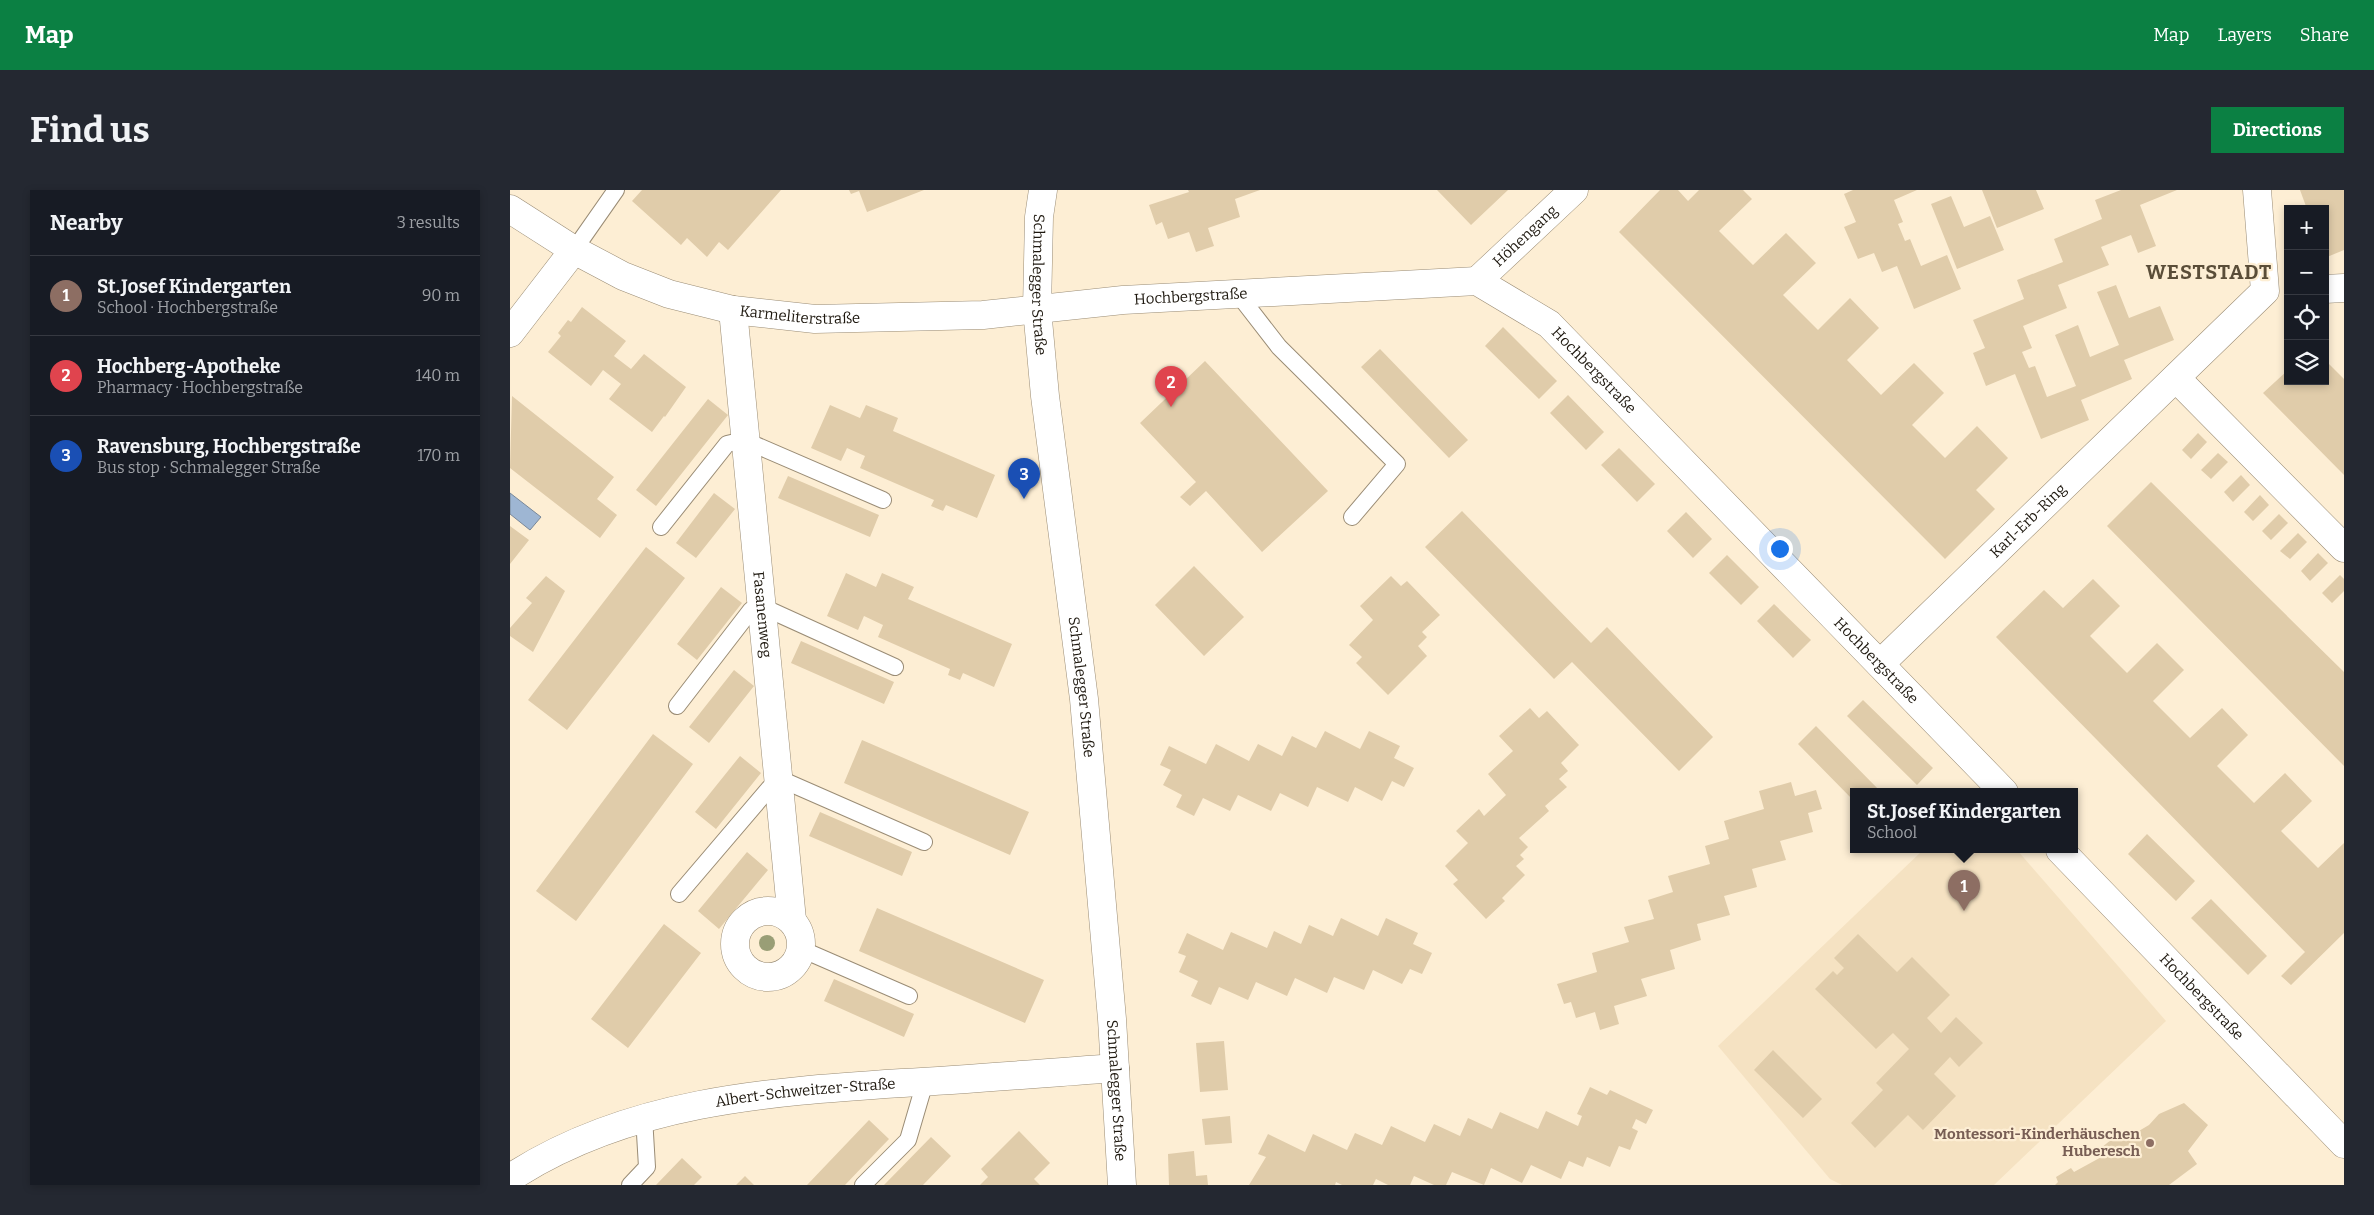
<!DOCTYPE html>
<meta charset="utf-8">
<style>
:root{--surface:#171b24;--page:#242831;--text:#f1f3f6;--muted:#9ea1a6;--line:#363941;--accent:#0b8043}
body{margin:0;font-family:Bitter,serif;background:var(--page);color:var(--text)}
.controls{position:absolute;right:15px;top:15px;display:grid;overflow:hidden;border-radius:0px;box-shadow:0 2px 8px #0003}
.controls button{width:45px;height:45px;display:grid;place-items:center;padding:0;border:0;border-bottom:1px solid var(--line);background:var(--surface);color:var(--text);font:25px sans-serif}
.you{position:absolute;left:1269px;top:358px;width:18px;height:18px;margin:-12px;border:4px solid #fff;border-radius:50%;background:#1a73e8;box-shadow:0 0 0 8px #1a73e833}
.badge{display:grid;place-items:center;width:32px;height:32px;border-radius:50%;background:var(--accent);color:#fff;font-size:16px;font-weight:700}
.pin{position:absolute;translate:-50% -41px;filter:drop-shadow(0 1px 2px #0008)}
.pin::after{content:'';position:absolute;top:26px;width:18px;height:15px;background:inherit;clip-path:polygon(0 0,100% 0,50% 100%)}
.popup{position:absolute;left:1340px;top:598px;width:228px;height:65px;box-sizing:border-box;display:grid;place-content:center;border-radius:0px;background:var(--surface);filter:drop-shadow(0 1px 4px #0005);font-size:16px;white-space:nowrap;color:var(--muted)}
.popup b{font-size:19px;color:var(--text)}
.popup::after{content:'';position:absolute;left:50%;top:100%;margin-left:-10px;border:10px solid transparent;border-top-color:var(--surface)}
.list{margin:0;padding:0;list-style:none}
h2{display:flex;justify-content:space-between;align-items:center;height:65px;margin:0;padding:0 20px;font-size:21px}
h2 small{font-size:16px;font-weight:400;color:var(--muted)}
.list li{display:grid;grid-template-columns:32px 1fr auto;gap:15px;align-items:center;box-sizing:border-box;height:80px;padding:0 20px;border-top:1px solid var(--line)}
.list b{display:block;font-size:19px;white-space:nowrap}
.list p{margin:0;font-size:16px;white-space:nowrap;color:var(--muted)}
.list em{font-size:16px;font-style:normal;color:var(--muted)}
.icon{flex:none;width:28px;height:28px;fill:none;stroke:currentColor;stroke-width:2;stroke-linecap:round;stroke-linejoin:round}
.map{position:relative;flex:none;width:1834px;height:995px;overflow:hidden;border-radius:0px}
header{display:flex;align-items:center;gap:30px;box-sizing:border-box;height:70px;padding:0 25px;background:var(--accent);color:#fff}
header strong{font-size:24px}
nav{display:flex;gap:28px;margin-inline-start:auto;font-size:18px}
.intro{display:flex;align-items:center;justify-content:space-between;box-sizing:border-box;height:120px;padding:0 30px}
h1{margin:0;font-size:35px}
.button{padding:12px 22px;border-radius:0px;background:var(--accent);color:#fff;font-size:18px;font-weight:700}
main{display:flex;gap:30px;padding:0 30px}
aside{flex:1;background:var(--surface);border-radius:0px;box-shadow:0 2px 8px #0003}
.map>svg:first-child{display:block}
</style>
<header>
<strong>Map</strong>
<nav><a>Map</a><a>Layers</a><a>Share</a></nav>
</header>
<div class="intro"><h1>Find us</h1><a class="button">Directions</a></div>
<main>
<aside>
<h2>Nearby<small>3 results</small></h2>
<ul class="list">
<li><span class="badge" style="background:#8d6e63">1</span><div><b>St.Josef Kindergarten</b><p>School · Hochbergstraße</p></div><em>90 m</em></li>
<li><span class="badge" style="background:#e0444e">2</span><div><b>Hochberg-Apotheke</b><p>Pharmacy · Hochbergstraße</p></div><em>140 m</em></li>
<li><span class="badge" style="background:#1a4fb4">3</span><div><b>Ravensburg, Hochbergstraße</b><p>Bus stop · Schmalegger Straße</p></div><em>170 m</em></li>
</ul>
</aside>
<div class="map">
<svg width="1834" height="995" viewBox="0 0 1834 995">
<rect width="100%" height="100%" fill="#fdeed4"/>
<path fill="#f5e2c2" d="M1413 660H1507L1656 831 1484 995H1332L1320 989 1208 856Z"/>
<path fill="#9eb6d3" stroke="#788798" d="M0 303 31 327 20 340 0 324Z"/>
<path fill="#e0ccaa" d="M132 0H271L218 60 209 52 197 67 177 48 171 55 122 11Z
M339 0H414L357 22 349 1 341 4Z
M678 0H750L725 9 730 27 698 38 704 56 686 62 679 42 658 49 652 32 646 35 639 15 679 2Z
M927 0H998L961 35Z
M1150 0H1168L1178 11 1189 0H1233L1242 9 1209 41 1243 75 1276 43 1306 73 1273 105 1308 140 1340 108 1369 138 1337 170 1371 205 1404 173 1434 203 1402 235 1435 268 1467 236 1498 268 1466 300 1485 319 1435 369 1109 42Z
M1343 0H1407L1384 10 1393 32 1388 34 1395 51 1400 49 1411 76 1437 65 1451 99 1404 119 1387 76 1372 82 1364 63 1348 69 1334 37 1346 32 1334 4Z
M1472 0H1526L1534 19 1487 38Z
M1611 0H1667L1630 15 1646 56 1628 63 1621 45 1591 57 1599 75 1548 95 1557 118 1513 136 1522 158 1512 162 1519 178 1525 176 1537 207 1566 196 1545 145 1568 135 1580 167 1609 155 1587 102 1606 95 1619 128 1650 116 1664 150 1614 170 1622 189 1571 210 1579 230 1531 249 1505 184 1476 196 1463 163 1475 158 1463 130 1514 109 1507 90 1553 72 1544 49 1592 29 1585 10Z
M1790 0H1834V60L1817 67 1815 19H1797Z
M1441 6 1454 37 1480 26 1494 60 1447 79 1421 14Z
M72 117 116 151 104 166 121 179 134 164 176 197 155 227 154 226 142 242 99 209 111 194 93 180 81 196 38 162 51 146 48 143 58 130 61 132Z
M993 137 1047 191 1029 209 975 156Z
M870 159 958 250 939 268 851 177Z
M1815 170 1834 189V285L1753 203 1778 180V191H1815Z
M695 171 818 301 752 362 696 301 680 316 670 307 686 292 630 233Z
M1058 205 1094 242 1076 260 1040 223Z
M2 206 104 287 87 309 107 325 90 348 0 278Z
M198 209 218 225 146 316 126 300Z
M320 215 350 228 356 215 388 228 383 241 485 285 467 328 436 315 433 321 421 316 424 310 350 278 355 266 337 258 331 271 301 258Z
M1688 243 1697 252 1681 269 1672 260Z
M1109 258 1145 294 1127 312 1091 275Z
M1708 263 1718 272 1701 289 1691 280Z
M1731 285 1740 295 1723 312 1714 302Z
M278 286 369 325 360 347 268 308Z
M1641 292 1834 482V576L1597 336Z
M204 303 225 319 186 368 166 353Z
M1750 305 1759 315 1743 331 1734 322Z
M952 321 1081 453 1097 437 1203 547 1169 581 1062 472 1044 489 915 357Z
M1176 322 1202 349 1183 368 1157 341Z
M1769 324 1778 333 1761 350 1752 341Z
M0 336 19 350 0 374Z
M1788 343 1797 352 1780 369 1770 361Z
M136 357 175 388 57 540 18 510Z
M1808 363 1818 373 1800 391 1791 381Z
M1217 365 1249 397 1231 415 1199 383Z
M684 376 734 427 694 466 645 415Z
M336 383 366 397 372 383 404 397 398 409 502 454 484 497 453 483 450 490 438 485 440 479 368 447 373 435 354 426 348 440 317 426Z
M1830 385 1834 389V401L1822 413 1812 403Z
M36 386 55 401 23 462 0 446V438L22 413 16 408Z
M881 386 891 396 897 391 930 425 912 442 917 447 908 456 917 466 878 505 846 473 852 467 839 455 863 430 850 416Z
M1583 389 1610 416 1580 446 1617 483 1647 453 1674 480 1643 511 1680 548 1712 518 1738 545 1707 576 1744 613 1775 583 1802 611 1771 641 1808 678 1834 653V743L1781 795 1771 786 1795 762 1486 447 1534 400 1553 418Z
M211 397 232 413 187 470 167 454Z
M1264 414 1301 450 1283 468 1247 431Z
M291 451 384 492 374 514 281 473Z
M224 480 244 496 199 553 179 537Z
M1353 510 1423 578 1407 595 1337 526Z
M1020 518 1029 528 1037 521 1069 555 1051 573 1058 581 1049 589 1057 597 1035 616 1039 621 1009 648 1018 657 1010 665 1014 669 1006 676 1015 685 992 708 995 711 976 729 943 694 948 690 935 676 958 653 946 641 969 619 974 626 996 605 978 584 1003 561 989 546Z
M1306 536 1371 602H1344V611L1288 554Z
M815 541 850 559 859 541 890 556 884 568 904 578 894 597 882 591 872 611 845 597 838 612 807 597 798 617 770 603 761 621 728 605 720 621 693 608 684 626 666 617 672 605 653 595 661 580 650 575 659 556 696 574 706 554 739 571 748 554 772 566 782 546 806 558Z
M143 544 183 574 66 731 26 701Z
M352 550 519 622 500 665 334 593Z
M230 566 251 583 206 639 185 622Z
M1281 592 1285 606 1306 600 1312 619 1298 623 1303 642 1270 651 1276 670 1242 679 1247 697 1214 706 1220 725 1187 734 1191 750 1160 760 1165 779 1131 789 1137 806 1104 816 1109 834 1090 840 1085 822 1066 828 1061 812 1054 814 1047 794 1087 782 1082 763 1119 752 1114 737 1144 729 1138 710 1163 702 1158 686 1200 674 1195 656 1219 649 1214 631 1254 619 1249 601Z
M310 622 402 662 392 686 299 646Z
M1637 644 1685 691 1666 711 1618 664Z
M237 662 258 680 209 739 188 721Z
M1701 709 1757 766 1738 785 1681 728Z
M367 718 534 790 515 833 349 761Z
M831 728 868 746 876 728 908 743 903 754 922 763 912 784 900 779 892 794 863 780 854 800 824 787 817 803 785 788 777 806 746 792 738 810 709 797 701 815 681 806 688 791 669 782 676 766 668 763 677 743 713 760 721 742 757 758 764 741 791 754 799 735 823 746Z
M154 734 191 763 118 858 81 829Z
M1348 744 1387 782 1402 767 1440 805 1417 828 1431 843 1446 827 1473 853 1449 877 1440 867 1424 884 1446 906 1413 940 1398 925 1365 958 1341 933 1373 900 1366 893 1399 859 1383 843 1366 859 1305 799 1323 781 1327 785 1334 778 1324 768Z
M324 789 404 824 394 847 314 811Z
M714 851 718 900 690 902 686 853Z
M1263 860 1312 909 1293 928 1244 880Z
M1080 897 1097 905 1100 900 1143 920 1136 934 1126 929 1122 938 1128 941 1120 960 1109 956 1100 977 1077 967 1073 977 1059 971 1051 989 1021 975 1012 993 981 978 974 995 942 982 936 995H924L904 986 900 995H878L866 989 863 995H832L826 992 825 995H739L756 967 748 964 758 944 795 962 803 944 837 960 845 943 872 955 881 936 915 952 924 934 950 946 958 928 982 939 990 922 1028 939 1036 921 1068 936 1072 926 1067 924Z
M1674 913 1698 935 1678 961 1687 974 1659 995H1545L1548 992 1546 987 1561 978 1564 982 1595 965 1591 958 1602 949 1615 944 1617 948 1639 935 1649 924Z
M720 926 722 953 695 955 692 929Z
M359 930 379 949 335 995H297Z
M509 941 540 973 524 989 530 995H470L478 987 471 979Z
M421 947 441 966 413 995H374Z
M684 961 686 986 697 985 698 995H659L658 964Z
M172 968 192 987 184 995H146Z
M235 986 244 995H226Z"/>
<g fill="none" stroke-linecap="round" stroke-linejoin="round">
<defs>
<path id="service" d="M64 60 106 0
M728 104 769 157 887 274 842 327
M151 337 217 254 234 250 373 310
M167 516 241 420 253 417 385 477
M169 704 268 588 414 652
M291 759 399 806
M120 995 137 977 134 927
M353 995 398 950 415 892"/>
<g id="minor">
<path id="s1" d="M0 19 64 60 113 86 159 104 223 120 305 129 473 125 613 110 967 91 1039 134 1494 602"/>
<path id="s2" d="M967 91 1064 0"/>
<path d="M1815 99 1834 98"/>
<path id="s3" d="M223 120 282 730"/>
<path d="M0 143 64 60"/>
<path d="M1666 188 1834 358"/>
<path id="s4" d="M1370 474 1755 101 1747 0"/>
<path id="s5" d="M1550 660 1834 954"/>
<circle cx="258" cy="754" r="33"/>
<path id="s6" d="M0 988C118 911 257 902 393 893 464 889 535 883 605 878"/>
</g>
<g id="tertiary">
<path id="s7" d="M533 0 529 27 527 119 535 206 574 509 602 829 612 995"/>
</g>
</defs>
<use href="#service" stroke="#9a8c75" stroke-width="18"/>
<use href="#minor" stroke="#9a8c75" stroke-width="29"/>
<use href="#tertiary" stroke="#9a8c75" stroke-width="29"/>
<use href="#service" stroke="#fff" stroke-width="16"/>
<use href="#minor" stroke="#fff" stroke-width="28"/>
<use href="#tertiary" stroke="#fff" stroke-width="28"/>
</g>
<circle fill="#999e76" cx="257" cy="753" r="8"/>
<circle fill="#8d6e63" stroke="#fdeed4" stroke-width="2" cx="1640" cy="953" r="5"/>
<g text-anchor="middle" stroke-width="4.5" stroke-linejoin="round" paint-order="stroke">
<g font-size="15" fill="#1e180f" stroke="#fdeed4">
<text dy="5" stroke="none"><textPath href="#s2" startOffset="66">Höhengang</textPath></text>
<text dy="5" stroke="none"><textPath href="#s7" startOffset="95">Schmalegger Straße</textPath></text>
<text dy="5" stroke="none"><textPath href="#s1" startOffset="706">Hochbergstraße</textPath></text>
<text dy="5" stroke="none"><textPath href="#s1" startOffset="314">Karmeliterstraße</textPath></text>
<text dy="5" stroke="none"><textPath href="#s1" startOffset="1141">Hochbergstraße</textPath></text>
<text dy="5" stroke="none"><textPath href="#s4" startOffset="206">Karl-Erb-Ring</textPath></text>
<text dy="5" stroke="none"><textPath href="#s3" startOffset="306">Fasanenweg</textPath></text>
<text dy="5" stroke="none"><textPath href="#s1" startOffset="1546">Hochbergstraße</textPath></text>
<text dy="5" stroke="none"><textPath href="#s7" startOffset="500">Schmalegger Straße</textPath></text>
<text dy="5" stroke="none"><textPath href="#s5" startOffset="204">Hochbergstraße</textPath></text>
<text dy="5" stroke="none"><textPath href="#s7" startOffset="905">Schmalegger Straße</textPath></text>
<text dy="5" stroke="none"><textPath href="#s6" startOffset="311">Albert-Schweitzer-Straße</textPath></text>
</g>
<g font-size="15" font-weight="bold" fill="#785e54" stroke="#fdeed4" text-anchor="end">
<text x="1630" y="949">Montessori-Kinderhäuschen<tspan x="1630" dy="17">Huberesch</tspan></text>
</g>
<g font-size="20" font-weight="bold" letter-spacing="1" fill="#5a4d38" stroke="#fdeed4">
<text x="1699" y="89">WESTSTADT</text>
</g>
</g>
</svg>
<div class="controls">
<button>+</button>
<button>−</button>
<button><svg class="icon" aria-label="locate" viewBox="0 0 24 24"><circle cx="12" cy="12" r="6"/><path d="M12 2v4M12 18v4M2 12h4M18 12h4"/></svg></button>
<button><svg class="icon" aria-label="layers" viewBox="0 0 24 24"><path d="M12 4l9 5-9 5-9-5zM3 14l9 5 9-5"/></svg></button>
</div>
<div class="you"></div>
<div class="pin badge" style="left:1454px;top:721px;background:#8d6e63">1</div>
<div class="popup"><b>St.Josef Kindergarten</b>School</div>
<div class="pin badge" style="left:661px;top:217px;background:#e0444e">2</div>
<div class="pin badge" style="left:514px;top:309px;background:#1a4fb4">3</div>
</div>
</main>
